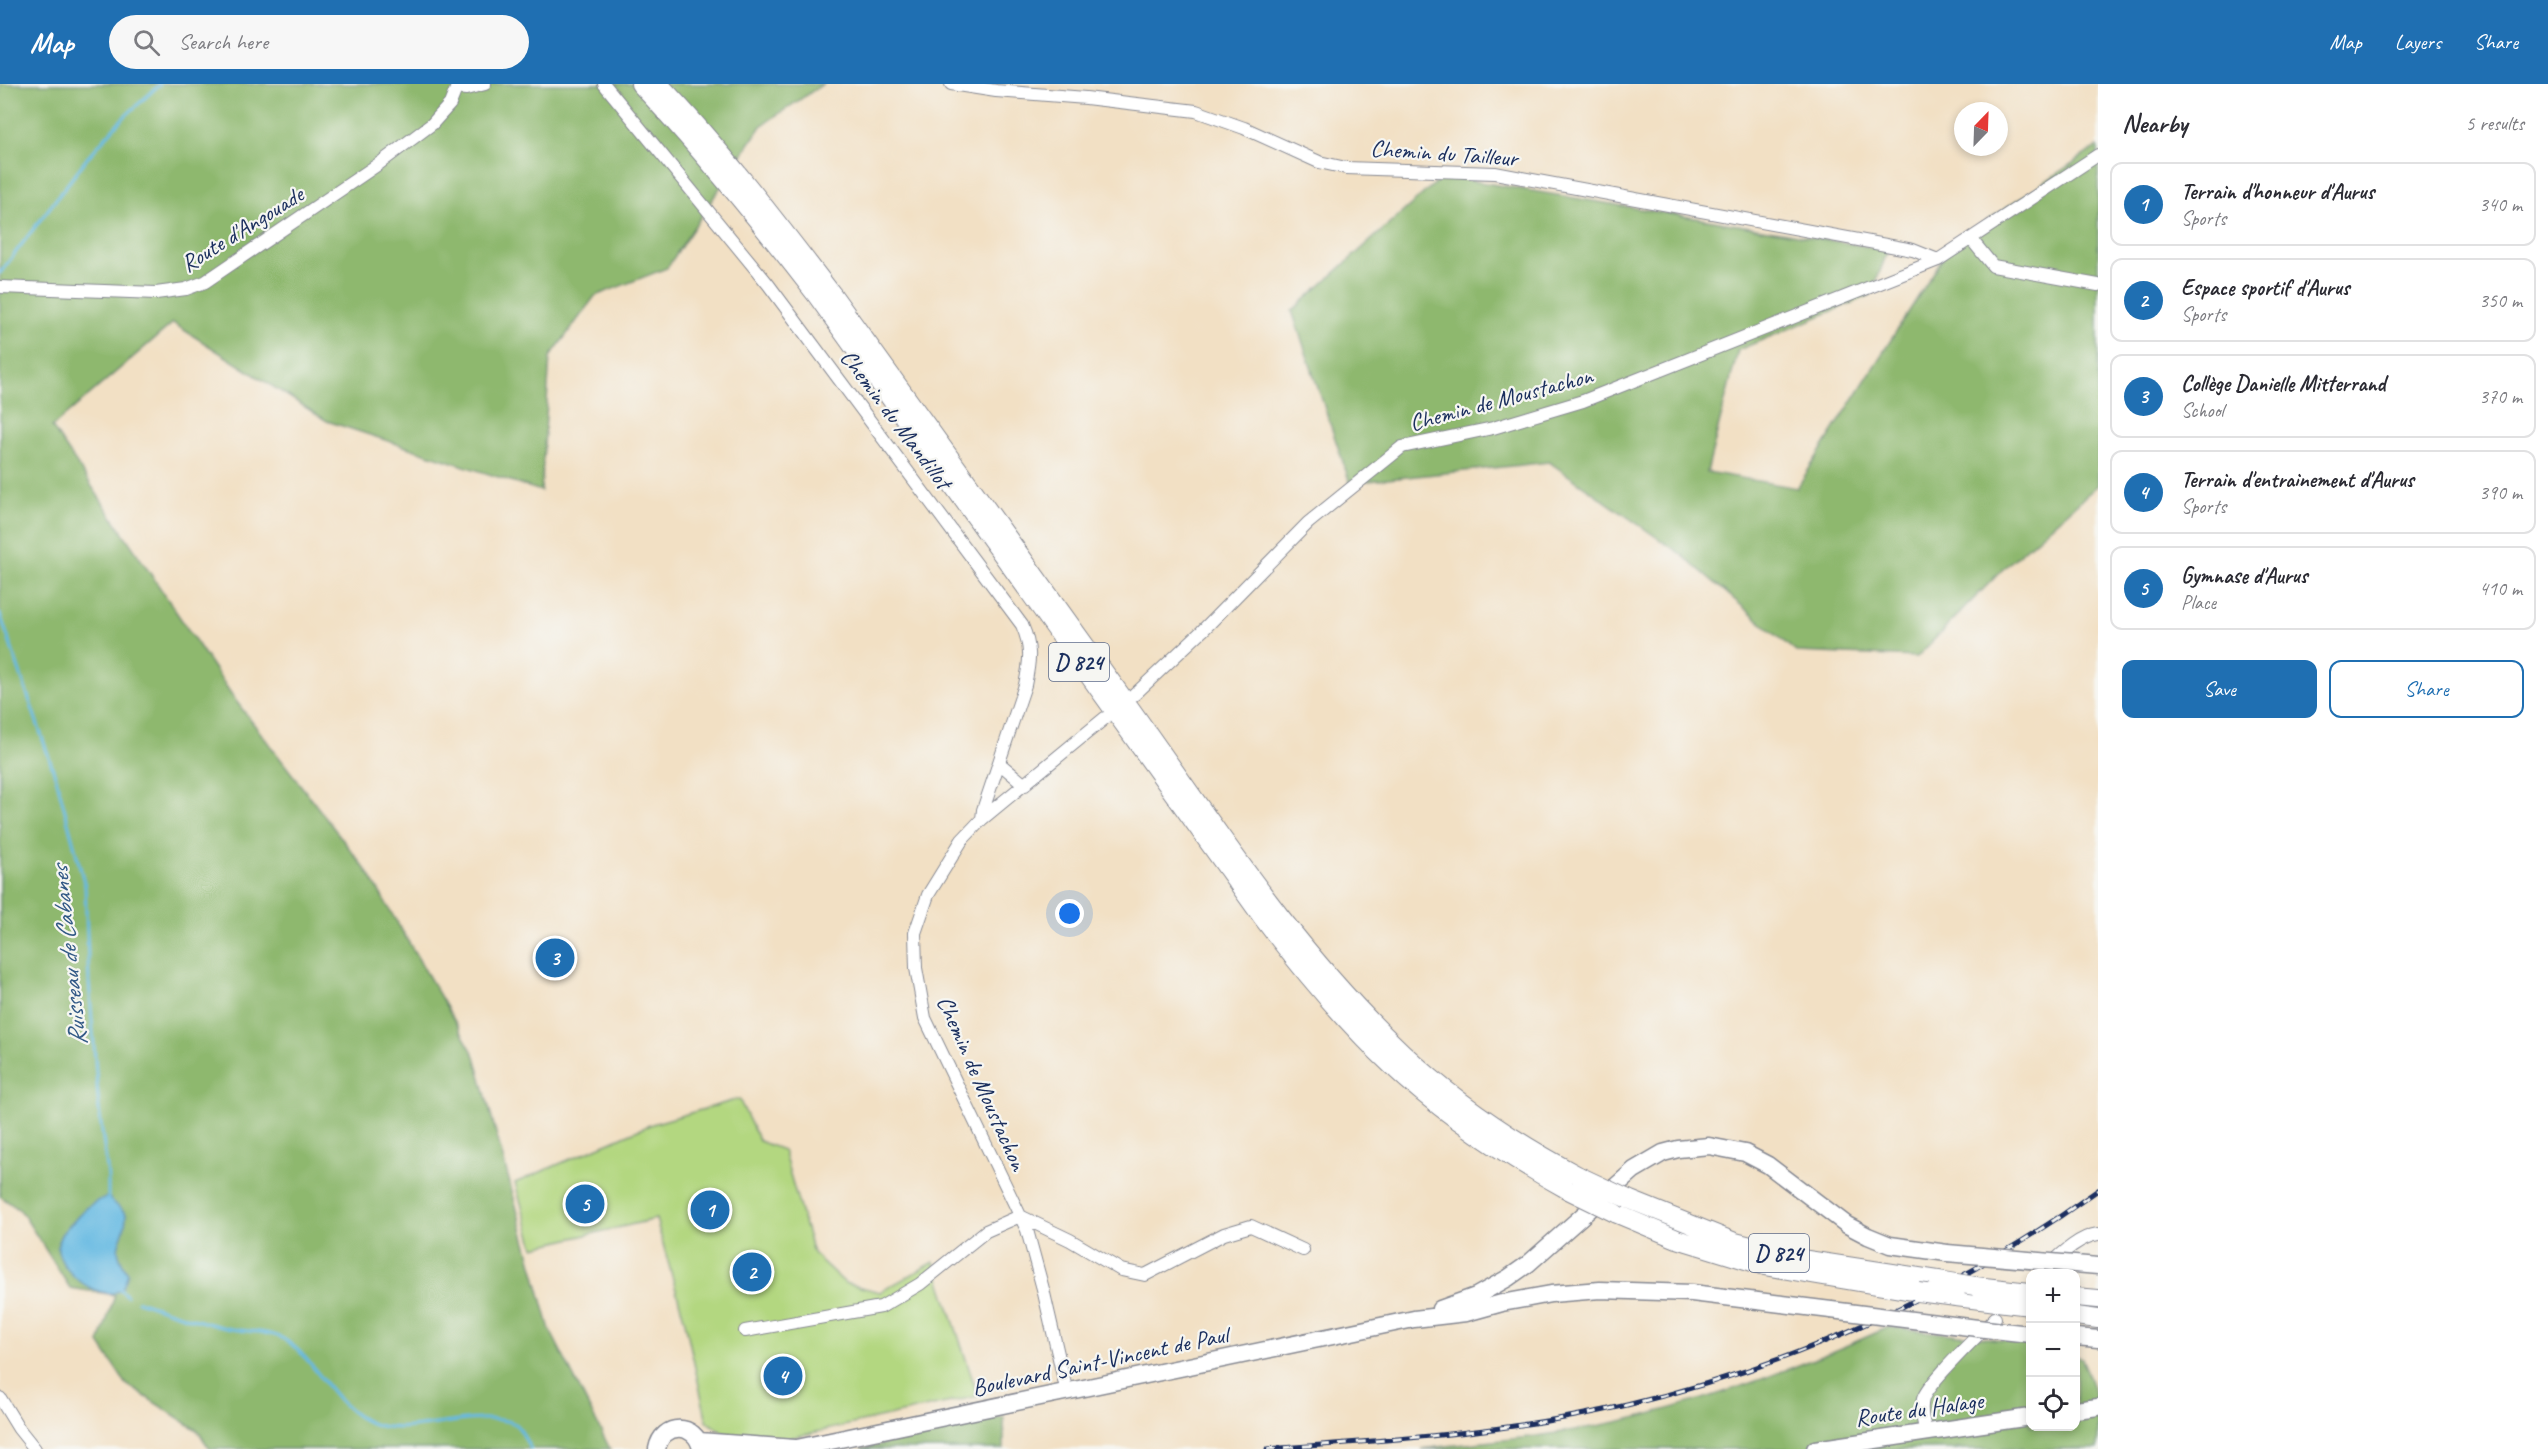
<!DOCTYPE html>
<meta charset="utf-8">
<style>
:root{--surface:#fff;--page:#f7f7f7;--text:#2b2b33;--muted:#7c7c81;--line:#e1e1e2;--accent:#1f6fb2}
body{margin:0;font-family:Caveat,sans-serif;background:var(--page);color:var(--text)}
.controls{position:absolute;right:18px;bottom:18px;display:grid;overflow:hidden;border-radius:12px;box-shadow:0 3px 9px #0003}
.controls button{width:54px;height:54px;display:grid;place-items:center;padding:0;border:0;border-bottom:2px solid var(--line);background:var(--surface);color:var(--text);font:30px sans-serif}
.compass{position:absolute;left:1954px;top:18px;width:54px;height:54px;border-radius:50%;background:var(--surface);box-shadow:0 3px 9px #0003;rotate:23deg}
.you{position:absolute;left:1070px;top:830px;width:21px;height:21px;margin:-15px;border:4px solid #fff;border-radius:50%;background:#1a73e8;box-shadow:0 0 0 9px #1a73e833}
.badge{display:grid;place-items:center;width:39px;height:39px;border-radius:50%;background:var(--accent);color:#fff;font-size:20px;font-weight:700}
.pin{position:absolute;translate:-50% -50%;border:3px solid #fff;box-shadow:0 2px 6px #0006}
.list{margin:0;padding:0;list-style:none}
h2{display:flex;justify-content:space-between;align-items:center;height:78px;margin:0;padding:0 24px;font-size:26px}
h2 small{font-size:20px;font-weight:400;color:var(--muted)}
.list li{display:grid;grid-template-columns:39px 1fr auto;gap:18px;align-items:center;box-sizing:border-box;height:84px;margin:0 12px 12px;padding:0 12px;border:2px solid var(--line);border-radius:12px}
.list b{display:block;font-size:22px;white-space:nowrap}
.list p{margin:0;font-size:20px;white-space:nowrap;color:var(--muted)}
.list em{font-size:20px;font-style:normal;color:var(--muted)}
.actions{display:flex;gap:12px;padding:18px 24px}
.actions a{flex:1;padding:14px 0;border:2px solid var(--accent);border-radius:12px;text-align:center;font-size:21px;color:var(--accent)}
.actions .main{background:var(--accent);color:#fff}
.icon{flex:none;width:33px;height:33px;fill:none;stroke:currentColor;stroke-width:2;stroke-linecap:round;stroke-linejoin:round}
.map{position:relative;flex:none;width:2098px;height:1365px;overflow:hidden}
header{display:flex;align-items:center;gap:36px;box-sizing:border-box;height:84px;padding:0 30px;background:var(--accent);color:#fff}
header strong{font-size:28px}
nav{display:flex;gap:33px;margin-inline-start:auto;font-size:21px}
.search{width:420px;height:54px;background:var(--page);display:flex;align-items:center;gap:15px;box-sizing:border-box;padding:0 21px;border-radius:33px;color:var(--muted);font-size:22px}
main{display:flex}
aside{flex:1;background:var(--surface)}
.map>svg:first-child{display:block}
</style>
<header>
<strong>Map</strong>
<div class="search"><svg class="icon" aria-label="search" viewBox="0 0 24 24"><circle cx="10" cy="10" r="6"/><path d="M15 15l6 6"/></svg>Search here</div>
<nav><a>Map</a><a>Layers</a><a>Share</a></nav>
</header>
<main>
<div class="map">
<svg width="2098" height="1365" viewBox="0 0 2098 1365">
<rect width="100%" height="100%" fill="#f6f6f2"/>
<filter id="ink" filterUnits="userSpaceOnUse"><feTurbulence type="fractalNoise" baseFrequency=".0167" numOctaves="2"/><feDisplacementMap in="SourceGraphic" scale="12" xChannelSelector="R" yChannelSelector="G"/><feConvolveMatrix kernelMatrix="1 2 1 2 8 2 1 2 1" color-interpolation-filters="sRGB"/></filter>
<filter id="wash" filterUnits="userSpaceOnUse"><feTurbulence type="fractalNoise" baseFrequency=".008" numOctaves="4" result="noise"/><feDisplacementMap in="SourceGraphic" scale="24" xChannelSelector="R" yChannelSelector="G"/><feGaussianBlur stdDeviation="1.35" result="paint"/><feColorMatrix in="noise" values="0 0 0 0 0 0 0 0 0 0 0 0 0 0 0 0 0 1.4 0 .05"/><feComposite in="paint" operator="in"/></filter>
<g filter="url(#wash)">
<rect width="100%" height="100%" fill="#f2e0c4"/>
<path fill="#b3d780" stroke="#67836f" stroke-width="1.5" d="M739 1015 759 1057 783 1066 813 1169 845 1199 880 1208 934 1178 978 1312 785 1355 727 1351 707 1338 685 1238 656 1135 534 1163 515 1099 652 1040Z"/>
<path fill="#8eb86e" stroke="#547466" stroke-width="1.5" d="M0 0H823L761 42 667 184 595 212 550 273 541 407 327 337 173 239 52 343 236 617 369 790 475 972 550 1246 610 1365H210L197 1346 126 1300 99 1259 115 1211 70 1204 21 1127 0 1112Z
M2098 62V401L2005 483 1917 573 1796 568 1682 471 1549 378 1350 399 1292 227 1443 92 1888 166 1871 211 1738 266 1707 388 1797 404 1951 161Z
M1889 1243 2030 1259V1342H2076V1272L2082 1274 2098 1317V1365H1422C1469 1359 1517 1356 1563 1348 1675 1331 1787 1289 1889 1243Z
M1004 1333V1365H861Z"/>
<path fill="#66bae2" stroke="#4074a0" stroke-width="1.5" d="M108 1113 126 1130C126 1162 107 1156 128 1189 126 1195 125 1202 120 1206 101 1221 44 1180 61 1151 64 1146 70 1141 74 1137 83 1126 94 1116 108 1113Z"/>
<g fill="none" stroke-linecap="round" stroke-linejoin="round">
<path stroke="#66bae2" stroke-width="3" d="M0 189 88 73 119 38 160 0
M0 530 57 697 85 802 89 898 99 1026 108 1091V1114
M120 1205 127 1212
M138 1217C167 1227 196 1237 226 1244 243 1248 265 1246 280 1253 316 1271 330 1324 373 1340 408 1352 461 1330 500 1336 504 1337 510 1337 513 1339 522 1343 525 1358 531 1365"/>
</g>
</g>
<g filter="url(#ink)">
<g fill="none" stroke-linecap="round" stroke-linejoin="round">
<defs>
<path id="minor" d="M604 0 768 200 1022 541C1032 564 1030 577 1025 601L983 726 982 735
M951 0 996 7 1086 14 1196 27 1244 44 1319 78 1346 84 1495 89 1913 166 1938 176
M457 4 466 5 485 0
M1971 155 1993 182 2098 201
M0 203 156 209 186 205 205 198 380 79 432 40 450 20 458 0
M1134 611 1202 547 1308 439 1402 363 1493 344 1583 317 1938 176 2098 71
M999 679 1025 701
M2040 1190C2056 1176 2076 1153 2098 1150
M745 1247 881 1223 920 1200 986 1147 1020 1132 1070 1156 1121 1186 1145 1191 1224 1150 1251 1142 1303 1166
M1067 1309 1043 1205 1027 1146 925 934 916 884 915 849 928 811 962 756 982 735 1105 634
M0 1314 19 1345 35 1365
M1926 1348C1923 1338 1920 1325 1923 1315 1928 1298 1981 1249 1995 1234"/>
<path id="major" d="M1440 1225 1476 1212 1508 1194 1528 1180 1634 1086 1663 1069 1678 1065 1709 1062 1745 1069 1768 1081 1847 1141 1868 1152 1890 1161 1947 1169
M2002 1247 2030 1250
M2076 1253 2098 1255
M2076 1326 2098 1323
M699 1357 795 1364
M657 1365C662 1338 696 1338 701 1365
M792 1365 1414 1235 1466 1229 1502 1219 1551 1210 1600 1206 1692 1209 1831 1226
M1815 1365 2030 1333"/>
<path id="highway" d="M640 0C703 68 761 139 817 212L1262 833C1302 886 1344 937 1392 982 1444 1031 1505 1071 1568 1106
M659 0C722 66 777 138 832 210 929 345 1026 480 1123 614 1210 735 1292 865 1402 968 1454 1017 1515 1058 1579 1092
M1628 1115 1735 1158 1801 1175 1938 1196
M1615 1129 1677 1155 1765 1182 1918 1208
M1975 1202 2030 1208
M1956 1213 2030 1222
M2076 1213 2098 1215
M2076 1232 2098 1235"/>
</defs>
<use href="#minor" stroke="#868891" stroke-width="14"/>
<use href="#major" stroke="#868891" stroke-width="19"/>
<use href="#highway" stroke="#868891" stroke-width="20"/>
<use href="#minor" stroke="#fff" stroke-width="12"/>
<use href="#major" stroke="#fff" stroke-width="16"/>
<use href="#highway" stroke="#fff" stroke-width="18"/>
<defs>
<path id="rail" d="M1267 1365C1388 1356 1509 1349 1627 1321 1796 1281 1958 1207 2098 1106"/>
</defs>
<use href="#rail" stroke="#1b2f5e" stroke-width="5"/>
<use href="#rail" stroke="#f6f6f2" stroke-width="3" stroke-dasharray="9" stroke-linecap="butt"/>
<defs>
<path id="major-bridge" d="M1947 1169 2098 1182
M1831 1226 2002 1247"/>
<path id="highway-bridge" d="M1579 1092 1628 1115
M1568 1106 1615 1129
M1938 1196 1975 1202
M1918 1208 1956 1213"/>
</defs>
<use href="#major-bridge" stroke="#868891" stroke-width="19" stroke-linecap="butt"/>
<use href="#highway-bridge" stroke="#868891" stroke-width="20" stroke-linecap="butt"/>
<use href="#major-bridge" stroke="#fff" stroke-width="16"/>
<use href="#highway-bridge" stroke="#fff" stroke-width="18"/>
</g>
</g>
<g text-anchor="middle" stroke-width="4.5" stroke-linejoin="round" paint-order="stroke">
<g fill="#f6f6f2" stroke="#5d6b8a" stroke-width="1.5">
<rect x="1049" y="559" width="60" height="38" rx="4.5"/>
<rect x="1749" y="1150" width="60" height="38" rx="4.5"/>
</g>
<g font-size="22" font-weight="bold" fill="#1b2f5e">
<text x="1079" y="586">D 824</text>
<text x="1779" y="1177">D 824</text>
</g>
<g font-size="24" fill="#1b2f5e" stroke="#f6f6f2">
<text transform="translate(1444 69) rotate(4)" y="8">Chemin du Tailleur</text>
<text transform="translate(242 145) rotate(-32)" y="8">Route d'Angouade</text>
<text transform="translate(1501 315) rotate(-15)" y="8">Chemin de Moustachon</text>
<text transform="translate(896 335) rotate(53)" y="8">Chemin du Mandillot</text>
<text transform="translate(982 999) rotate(66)" y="8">Chemin de Moustachon</text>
<text transform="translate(1100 1277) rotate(-12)" y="8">Boulevard Saint-Vincent de Paul</text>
<text transform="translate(1919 1325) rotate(-8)" y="8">Route du Halage</text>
</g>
<g font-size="26" font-style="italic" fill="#325986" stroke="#f6f6f2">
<text transform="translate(68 872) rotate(-96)" y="9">Ruisseau de Cabanes</text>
</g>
</g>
</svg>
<div class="controls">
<button>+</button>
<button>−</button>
<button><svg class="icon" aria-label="locate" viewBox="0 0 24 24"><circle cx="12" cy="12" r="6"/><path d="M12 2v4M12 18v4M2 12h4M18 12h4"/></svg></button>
</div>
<svg class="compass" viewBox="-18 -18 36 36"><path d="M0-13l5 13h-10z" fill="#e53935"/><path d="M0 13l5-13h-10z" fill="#7c7c81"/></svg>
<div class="you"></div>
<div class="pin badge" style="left:710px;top:1126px">1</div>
<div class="pin badge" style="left:752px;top:1188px">2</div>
<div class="pin badge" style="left:555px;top:874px">3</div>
<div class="pin badge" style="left:783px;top:1292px">4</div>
<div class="pin badge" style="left:585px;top:1120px">5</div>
</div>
<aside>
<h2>Nearby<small>5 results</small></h2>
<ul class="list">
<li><span class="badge">1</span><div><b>Terrain d'honneur d'Aurus</b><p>Sports</p></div><em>340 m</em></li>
<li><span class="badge">2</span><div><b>Espace sportif d'Aurus</b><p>Sports</p></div><em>350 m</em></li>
<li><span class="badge">3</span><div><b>Collège Danielle Mitterrand</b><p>School</p></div><em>370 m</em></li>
<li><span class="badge">4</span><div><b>Terrain d'entrainement d'Aurus</b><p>Sports</p></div><em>390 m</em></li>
<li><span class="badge">5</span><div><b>Gymnase d'Aurus</b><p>Place</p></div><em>410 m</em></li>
</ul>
<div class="actions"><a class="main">Save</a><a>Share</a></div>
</aside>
</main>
